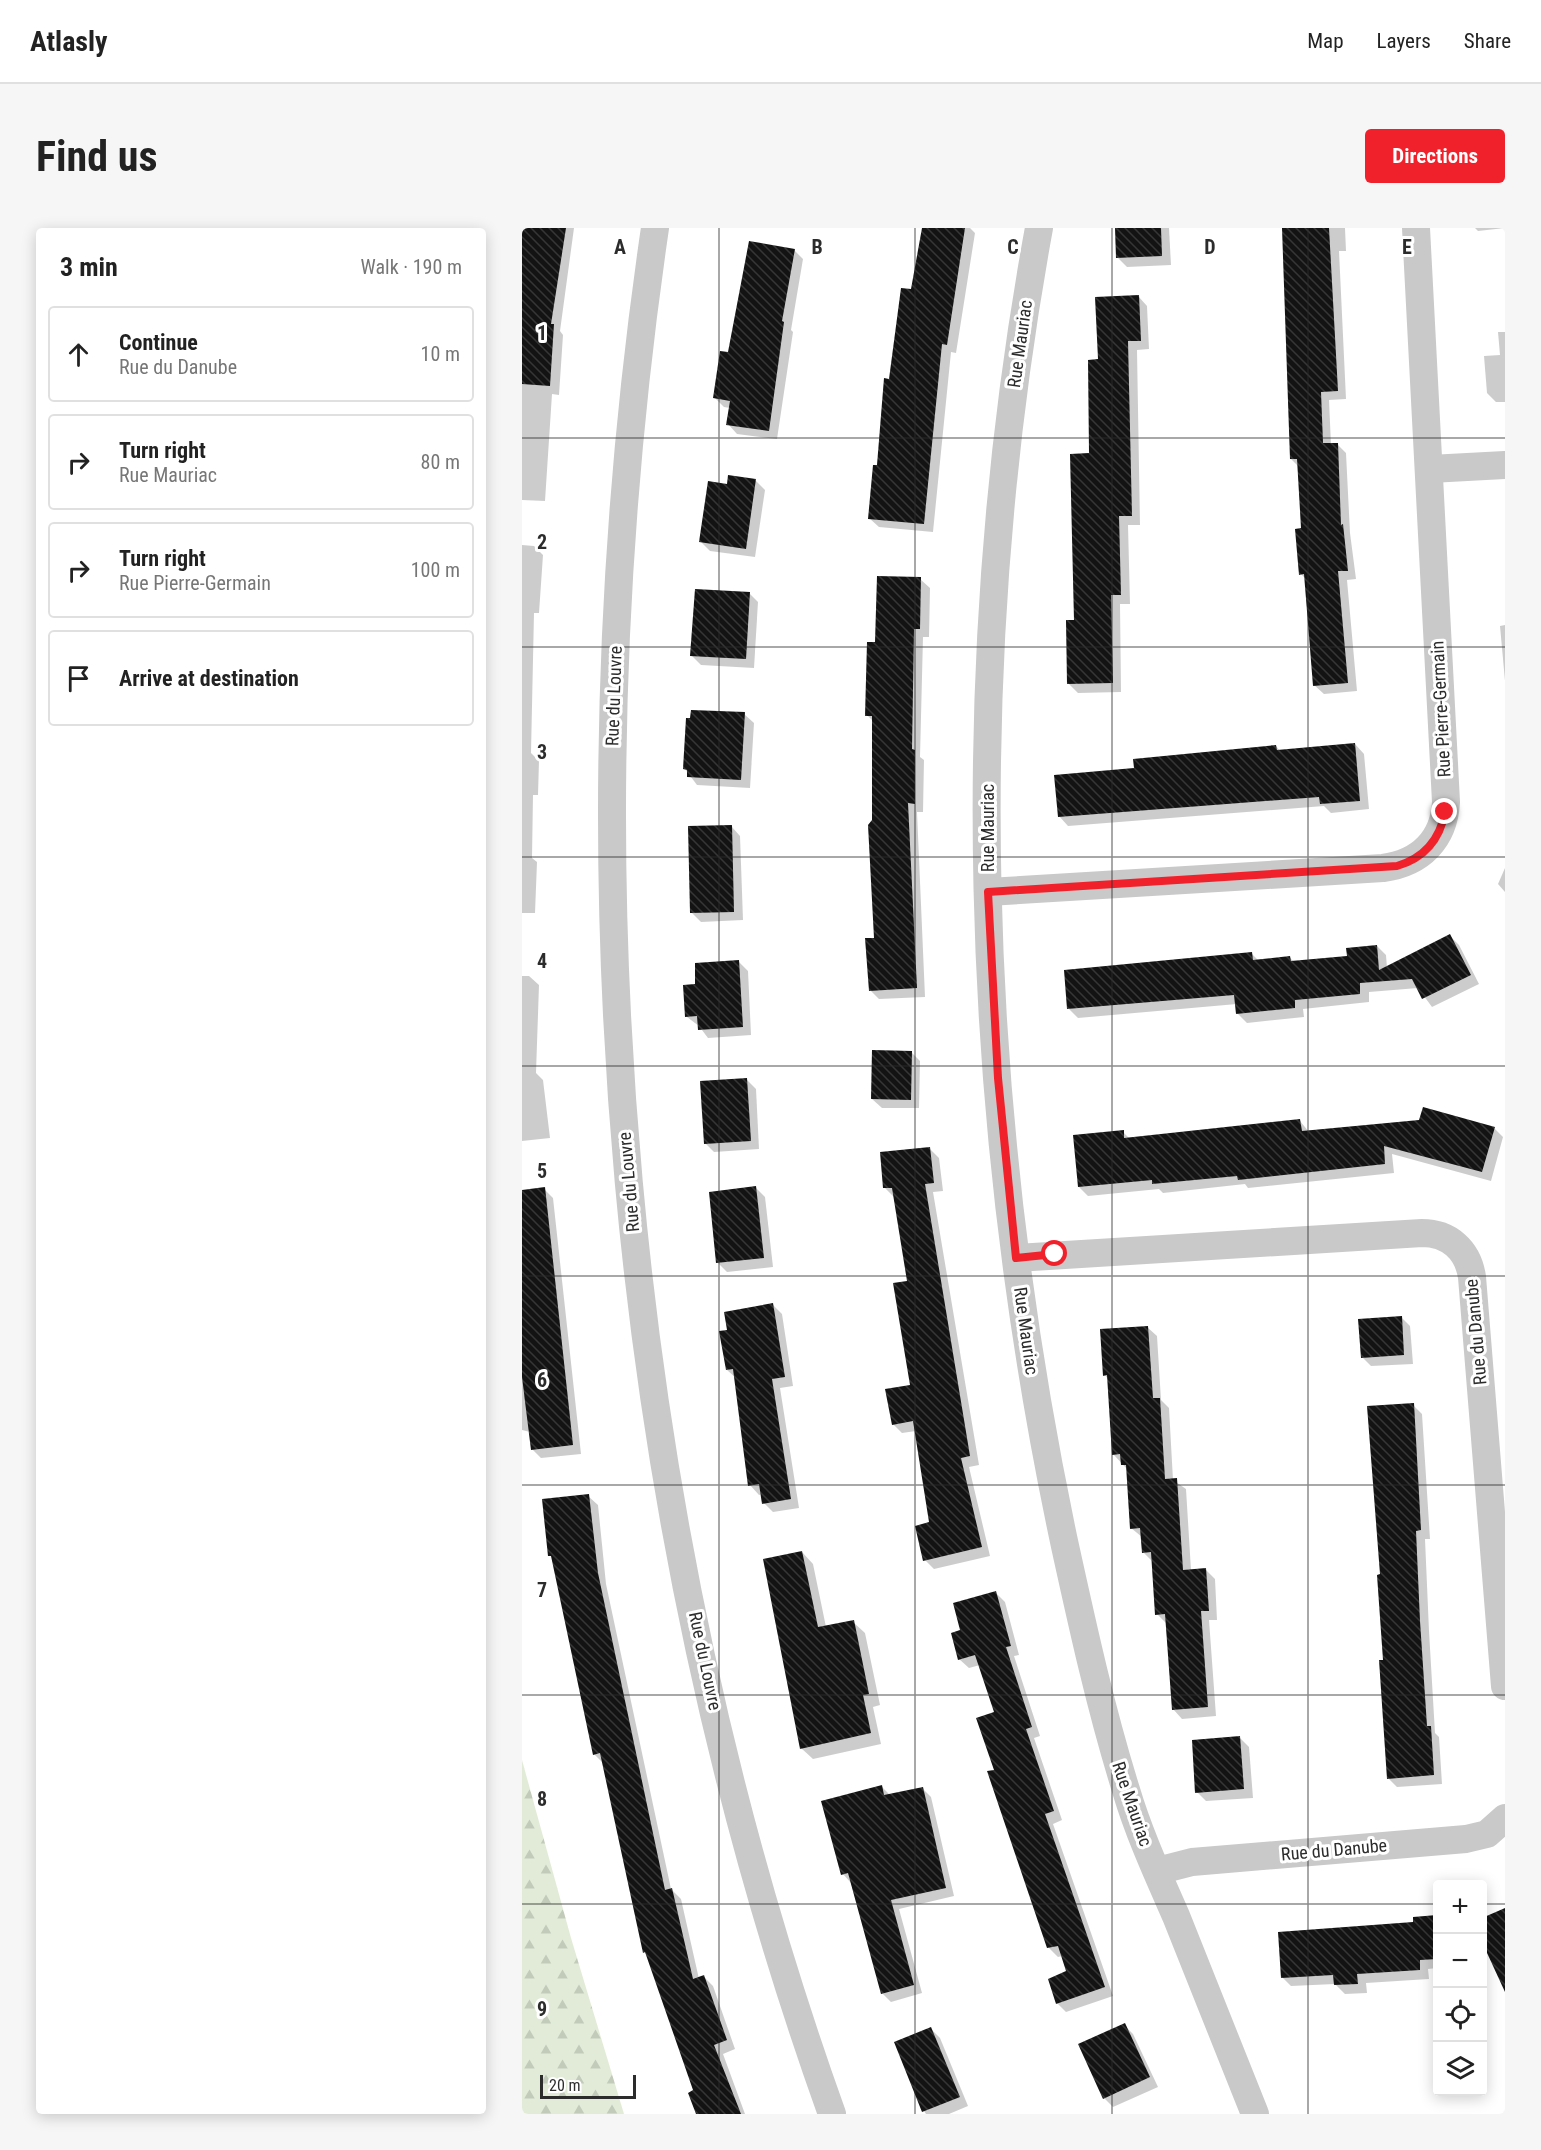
<!DOCTYPE html>
<meta charset="utf-8">
<style>
body{margin:0;font-family:"Roboto Condensed",sans-serif;background:#f6f6f6;color:#222}
.controls{position:absolute;right:18px;bottom:18px;display:grid;overflow:hidden;border-radius:6px;box-shadow:0 3px 15px #0003}
.controls button{width:54px;height:54px;display:grid;place-items:center;padding:0;border:0;border-bottom:2px solid #e0e0e0;background:#fff;color:#222;font:30px sans-serif}
.scale{position:absolute;left:18px;bottom:15px;width:96px;box-sizing:border-box;padding-left:6px;border:3px solid #2c2c2c;border-top:0;font-size:16px;line-height:21px;white-space:nowrap;color:#2c2c2c;-webkit-text-stroke:4px #fff;paint-order:stroke}
.stop{position:absolute;width:18px;height:18px;margin:-14px;border:4px solid #f1212b;border-radius:50%;background:#fff}
.stop.end{background:#f1212b;border-color:#fff;box-shadow:0 2px 6px #0008}
.list{margin:0;padding:0;list-style:none}
h2{display:flex;justify-content:space-between;align-items:center;height:78px;margin:0;padding:0 24px;font-size:26px}
h2 small{font-size:20px;font-weight:400;color:#767676}
.list li{display:grid;grid-template-columns:39px 1fr auto;gap:18px;align-items:center;box-sizing:border-box;height:96px;margin:0 12px 12px;padding:0 12px;border:2px solid #e0e0e0;border-radius:6px}
.list b{display:block;font-size:22px;white-space:nowrap}
.list p{margin:0;font-size:20px;white-space:nowrap;color:#767676}
.list em{font-size:20px;font-style:normal;color:#767676}
.icon{flex:none;width:33px;height:33px;fill:none;stroke:currentColor;stroke-width:2;stroke-linecap:round;stroke-linejoin:round}
.map{position:relative;flex:none;width:983px;height:1886px;overflow:hidden;border-radius:6px}
header{display:flex;align-items:center;gap:36px;box-sizing:border-box;height:84px;padding:0 30px;background:#fff;border-bottom:2px solid #e0e0e0}
header strong{font-size:28px}
nav{display:flex;gap:33px;margin-inline-start:auto;font-size:21px}
.intro{display:flex;align-items:center;justify-content:space-between;box-sizing:border-box;height:144px;padding:0 36px}
h1{margin:0;font-size:42px}
.button{padding:15px 27px;border-radius:6px;background:#f1212b;color:#fff;font-size:21px;font-weight:700}
main{display:flex;gap:36px;padding:0 36px}
aside{flex:1;background:#fff;border-radius:6px;box-shadow:0 3px 15px #0003}
.map>svg:first-child{display:block}
.forest{fill:url(#forest-firs)}
.shadow{fill:#0003}
.building{fill:url(#building-back-hatch)}
.lines{fill:none;stroke-linecap:round;stroke-linejoin:round}
.street{stroke:#c9c9c9;stroke-width:28}
.route{stroke:#f1212b;stroke-width:8}
.grid{fill:none;stroke:#2c2c2c;stroke-width:1.5;stroke-opacity:0.55}
.labels{text-anchor:middle;stroke-width:6;stroke-linejoin:round;paint-order:stroke}
.street-label{font-size:18px;fill:#2c2c2c;stroke:#fff}
.grid-label{font-size:20px;text-anchor:middle;font-weight:bold;fill:#2c2c2c;stroke:#fff;stroke-width:6;stroke-linejoin:round;paint-order:stroke}
</style>
<header>
<strong>Atlasly</strong>
<nav><a>Map</a><a>Layers</a><a>Share</a></nav>
</header>
<div class="intro"><h1>Find us</h1><a class="button">Directions</a></div>
<main>
<aside>
<h2>3 min<small>Walk · 190 m</small></h2>
<ul class="list">
<li><svg class="icon" aria-label="ahead" viewBox="0 0 24 24"><path d="M12 20V5M6 11l6-6 6 6"/></svg><div><b>Continue</b><p>Rue du Danube</p></div><em>10 m</em></li>
<li><svg class="icon" aria-label="right" viewBox="0 0 24 24"><path d="M7 20v-9h11M14 6l5 5-5 5"/></svg><div><b>Turn right</b><p>Rue Mauriac</p></div><em>80 m</em></li>
<li><svg class="icon" aria-label="right" viewBox="0 0 24 24"><path d="M7 20v-9h11M14 6l5 5-5 5"/></svg><div><b>Turn right</b><p>Rue Pierre-Germain</p></div><em>100 m</em></li>
<li><svg class="icon" aria-label="arrive" viewBox="0 0 24 24"><path d="M6 21V4h12l-3 4 3 4H6"/></svg><div><b>Arrive at destination</b></div></li>
</ul>
</aside>
<div class="map">
<svg width="983" height="1886" viewBox="0 0 983 1886">
<defs>
<pattern id="forest-firs" width="22" height="20" patternUnits="userSpaceOnUse" patternTransform="scale(1.5)"><rect width="22" height="20" fill="#e2ebd8"/><path d="M5 1l3.5 6h-7zM16 11l3.5 6h-7z" fill="#c2caba"/></pattern>
<pattern id="building-back-hatch" width="6" height="6" patternUnits="userSpaceOnUse" patternTransform="scale(1.5)"><rect width="6" height="6" fill="#131313"/><path d="M-1 5l2 2M0 0l6 6M5-1l2 2" fill="none" stroke="#363636"/></pattern>
</defs>
<rect width="100%" height="100%" fill="#fff"/>
<polygon class="forest" points="0,1532 49,1710 102,1886 0,1886"/>
<g class="shadow">
<polygon points="0,0 52,0 38,103 41,107 37,167 30,166 23,273 0,272"/>
<polygon points="402,0 448,0 453,5 434,125 429,124 411,304 357,299 347,290 368,152 390,63"/>
<polygon points="594,0 647,0 649,37 605,39 596,30"/>
<polygon points="761,0 823,0 824,23 817,23 824,171 807,172 809,217 815,216 824,225 828,305 834,351 825,352 835,463 802,466 792,457 784,351 779,346 780,301 777,239 769,231"/>
<polygon points="953,0 983,0 956,3"/>
<polygon points="272,22 281,31 269,102 271,104 255,211 215,206 206,196 208,180 202,179 192,169 208,125"/>
<polygon points="616,68 625,78 627,121 615,122 618,297 606,297 608,376 598,376 599,464 556,465 547,456 569,227"/>
<polygon points="976,104 983,104 983,174 974,174 965,165 962,128 978,127"/>
<polygon points="234,253 243,262 233,329 188,323 178,313 207,258"/>
<polygon points="0,317 12,318 21,327 17,385 12,385 9,525 17,533 16,567 11,567 10,630 15,634 13,685 0,685"/>
<polygon points="398,351 408,360 407,409 401,409 398,529 402,532 401,584 395,584 403,769 357,771 348,762 353,711 352,494 345,487 355,416"/>
<polygon points="227,365 236,374 232,440 179,437 170,428"/>
<polygon points="983,397 983,453 978,398"/>
<polygon points="222,486 232,495 228,560 175,557 163,541"/>
<polygon points="833,516 842,526 847,581 809,585 802,578 546,598 537,588 613,541 754,518 758,523"/>
<polygon points="209,598 218,608 221,692 179,694 170,685"/>
<polygon points="983,640 983,664 976,656"/>
<polygon points="928,708 937,717 957,756 910,779 896,760 847,764 847,774 781,781 782,789 725,795 716,786 715,776 556,790 547,781 730,726 737,733 768,730 772,734 827,730 855,718 864,727 865,740"/>
<polygon points="217,734 226,743 229,807 186,810 177,798 165,789 175,757"/>
<polygon points="0,748 7,748 17,757 14,845 21,852 28,910 0,913"/>
<polygon points="389,824 398,833 397,880 360,880 350,871"/>
<polygon points="225,852 234,861 237,921 192,924 183,915"/>
<polygon points="778,893 787,904 972,900 981,909 969,953 870,926 872,945 726,960 723,956 641,965 637,961 566,968 557,959 601,904 608,911"/>
<polygon points="408,921 417,930 421,963 411,964 457,1237 447,1239 468,1328 412,1341 403,1332 408,1295 394,1203 380,1205 371,1196 390,1158 387,1054 372,969 363,960"/>
<polygon points="234,960 243,969 251,1039 205,1044 196,1035"/>
<polygon points="22,961 31,970 59,1226 19,1230 10,1221 8,1204 0,1202 0,963"/>
<polygon points="251,1077 260,1086 271,1158 258,1160 277,1280 251,1284 242,1275 240,1266 237,1267 228,1257 214,1150 205,1142 206,1103"/>
<polygon points="879,1089 888,1098 891,1136 849,1138 840,1129"/>
<polygon points="625,1099 635,1108 639,1172 647,1180 651,1252 664,1261 669,1342 683,1341 693,1351 695,1392 687,1392 694,1488 660,1491 651,1481 644,1395 635,1386 630,1333 621,1324 620,1309 609,1300 606,1242 591,1226 586,1151 583,1147"/>
<polygon points="891,1177 900,1186 908,1311 903,1311 907,1403 913,1505 917,1509 920,1556 875,1559 866,1550 860,1348"/>
<polygon points="66,1268 76,1277 84,1356 149,1661 159,1671 177,1751 182,1749 191,1758 213,1821 201,1826 223,1886 176,1886 173,1863 126,1728 122,1724 82,1536 72,1526 31,1330 28,1327"/>
<polygon points="280,1324 291,1336 304,1399 331,1394 343,1405 358,1477 351,1479 359,1516 291,1531 279,1520"/>
<polygon points="474,1365 483,1374 497,1427 492,1428 518,1508 512,1510 540,1592 531,1596 591,1768 544,1784 535,1775 546,1744 540,1728 536,1729 527,1720 474,1543 473,1485 458,1437 447,1440 437,1431 440,1403"/>
<polygon points="718,1510 727,1519 731,1570 684,1573 675,1564"/>
<polygon points="359,1558 369,1568 401,1561 409,1569 432,1668 377,1681 400,1765 369,1774 360,1765 329,1655 321,1646"/>
<polygon points="915,1689 915,1740 906,1741 907,1751 844,1755 845,1765 823,1766 813,1756 769,1758 760,1749 892,1695 892,1690"/>
<polygon points="602,1797 611,1806 636,1859 591,1879 582,1870"/>
<polygon points="409,1801 418,1810 446,1878 427,1886 404,1886 402,1883"/>
</g>
<g class="building">
<polygon points="0,0 44,0 29,96 32,96 28,158 0,156"/>
<polygon points="400,0 443,0 425,117 420,116 402,296 346,291 351,237 355,237 362,150 367,151 379,60 389,61"/>
<polygon points="593,0 639,0 640,28 594,30"/>
<polygon points="760,0 807,0 816,163 799,164 801,215 816,215 819,297 821,296 826,343 816,343 826,455 791,458 782,346 777,347 773,301 779,300 775,231 768,231"/>
<polygon points="227,13 273,21 260,93 262,94 247,203 204,197 208,173 191,170 198,123 206,124"/>
<polygon points="617,67 619,113 606,113 610,288 597,288 599,367 589,367 591,455 545,456 544,392 552,392 548,226 567,225 566,132 576,131 573,69"/>
<polygon points="206,247 234,251 224,321 177,314 186,253 205,256"/>
<polygon points="355,348 399,349 398,401 392,401 390,521 393,522 393,576 386,575 395,760 347,763 343,710 352,710 346,597 350,592 350,488 343,488 345,414 353,414"/>
<polygon points="173,361 228,364 224,431 168,428"/>
<polygon points="169,482 223,484 219,552 165,549 165,542 161,541 164,490 168,490"/>
<polygon points="833,515 838,573 798,576 797,569 536,589 532,547 612,540 611,531 754,517 755,522"/>
<polygon points="210,597 212,684 168,685 166,598"/>
<polygon points="928,706 949,747 900,771 890,751 838,755 838,766 773,772 773,780 714,786 712,767 545,781 542,742 730,724 731,732 768,728 769,733 825,728 824,720 855,717 857,742"/>
<polygon points="217,732 221,799 176,802 175,788 163,789 161,757 173,756 173,735"/>
<polygon points="350,822 390,823 389,872 349,871"/>
<polygon points="225,850 229,913 182,916 178,853"/>
<polygon points="901,879 973,899 960,944 862,918 863,936 716,952 715,948 630,956 630,952 556,959 551,907 602,902 602,910 778,891 780,903 897,892"/>
<polygon points="408,919 412,955 403,956 448,1228 439,1230 460,1319 401,1333 393,1298 407,1294 391,1193 370,1197 363,1161 388,1157 371,1055 385,1053 370,960 361,960 358,924"/>
<polygon points="234,958 242,1030 194,1035 187,964"/>
<polygon points="23,959 51,1217 9,1222 0,1149 0,962"/>
<polygon points="251,1075 263,1149 250,1151 269,1271 240,1276 237,1256 226,1258 211,1141 204,1142 197,1103 205,1102 202,1084"/>
<polygon points="880,1088 882,1127 839,1130 836,1091"/>
<polygon points="626,1098 631,1170 638,1170 643,1251 655,1250 661,1342 684,1340 687,1383 679,1383 686,1479 650,1482 643,1386 633,1387 629,1324 620,1325 618,1300 608,1301 604,1237 599,1237 598,1226 590,1227 585,1147 581,1148 578,1101"/>
<polygon points="892,1175 899,1302 894,1303 898,1393 905,1498 909,1498 912,1547 865,1551 857,1432 861,1432 855,1347 858,1346 845,1178"/>
<polygon points="67,1266 76,1345 143,1662 150,1660 171,1751 182,1747 205,1812 192,1817 219,1886 174,1886 166,1865 171,1862 123,1724 121,1725 78,1525 71,1527 29,1328 26,1328 20,1271"/>
<polygon points="280,1323 296,1399 332,1392 347,1466 341,1467 349,1505 278,1521 241,1331"/>
<polygon points="474,1363 489,1418 484,1419 510,1499 504,1501 532,1583 523,1586 583,1759 534,1776 526,1751 544,1743 536,1718 525,1720 465,1543 472,1542 454,1490 472,1484 453,1427 436,1432 429,1405 438,1402 431,1375"/>
<polygon points="718,1508 722,1561 673,1565 670,1512"/>
<polygon points="360,1557 362,1567 401,1559 424,1660 369,1672 392,1757 359,1766 326,1645 319,1647 299,1573"/>
<polygon points="983,1680 983,1764 960,1714 960,1690"/>
<polygon points="915,1687 915,1731 898,1732 898,1742 835,1746 836,1756 812,1757 811,1747 759,1750 756,1704 891,1694 891,1689"/>
<polygon points="603,1795 628,1849 581,1871 556,1816"/>
<polygon points="409,1799 438,1869 400,1884 372,1814"/>
</g>
<g class="lines">
<g class="street">
<path d="M133,0C41,625 96,1290 310,1886"/>
<path d="M517,0C437,434 451,887 543,1318C561,1400 579,1482 604,1562C617,1606 636,1647 654,1688C681,1754 707,1820 733,1886"/>
<polyline points="908,241 983,237"/>
<path d="M466,664L861,640C899,635 922,611 924,574L894,0"/>
<path d="M494,1030L900,1005C927,1005 946,1022 950,1049L983,1458"/>
<polyline points="635,1643 670,1634 944,1611 965,1606 983,1590"/>
</g>
</g>
<g class="lines">
<path class="route" d="M533,1026L494,1030L476,850L466,664L875,638C902,630 918,611 923,584"/>
</g>
<path class="grid" d="M197,0V1886M393,0V1886M590,0V1886M786,0V1886M0,210H983M0,419H983M0,629H983M0,838H983M0,1048H983M0,1257H983M0,1467H983M0,1676H915M960,1676H983"/>
<g class="labels">
<g class="street-label">
<text transform="translate(498 116) rotate(-82)" y="6">Rue Mauriac</text>
<text transform="translate(92 468) rotate(-88)" y="6">Rue du Louvre</text>
<text transform="translate(919 481) rotate(-93)" y="6">Rue Pierre-Germain</text>
<text transform="translate(466 600) rotate(-90)" y="6">Rue Mauriac</text>
<text transform="translate(107 954) rotate(-95)" y="6">Rue du Louvre</text>
<text transform="translate(504 1103) rotate(82)" y="6">Rue Mauriac</text>
<text transform="translate(954 1104) rotate(-95)" y="6">Rue du Danube</text>
<text transform="translate(183 1433) rotate(78)" y="6">Rue du Louvre</text>
<text transform="translate(610 1576) rotate(71)" y="6">Rue Mauriac</text>
<text transform="translate(812 1622) rotate(-5)" y="6">Rue du Danube</text>
</g>
</g>
<g class="grid-label">
<text x="98" y="26">A</text>
<text x="295" y="26">B</text>
<text x="491" y="26">C</text>
<text x="688" y="26">D</text>
<text x="885" y="26">E</text>
<text x="20" y="112">1</text>
<text x="20" y="321">2</text>
<text x="20" y="531">3</text>
<text x="20" y="740">4</text>
<text x="20" y="950">5</text>
<text x="20" y="1159">6</text>
<text x="20" y="1369">7</text>
<text x="20" y="1578">8</text>
<text x="20" y="1788">9</text>
</g>
</svg>
<div class="controls">
<button>+</button>
<button>−</button>
<button><svg class="icon" aria-label="locate" viewBox="0 0 24 24"><circle cx="12" cy="12" r="6"/><path d="M12 2v4M12 18v4M2 12h4M18 12h4"/></svg></button>
<button><svg class="icon" aria-label="layers" viewBox="0 0 24 24"><path d="M12 4l9 5-9 5-9-5zM3 14l9 5 9-5"/></svg></button>
</div>
<div class="scale">20 m</div>
<div class="stop" style="left:533px;top:1026px"></div>
<div class="stop end" style="left:923px;top:584px"></div>
</div>
</main>
